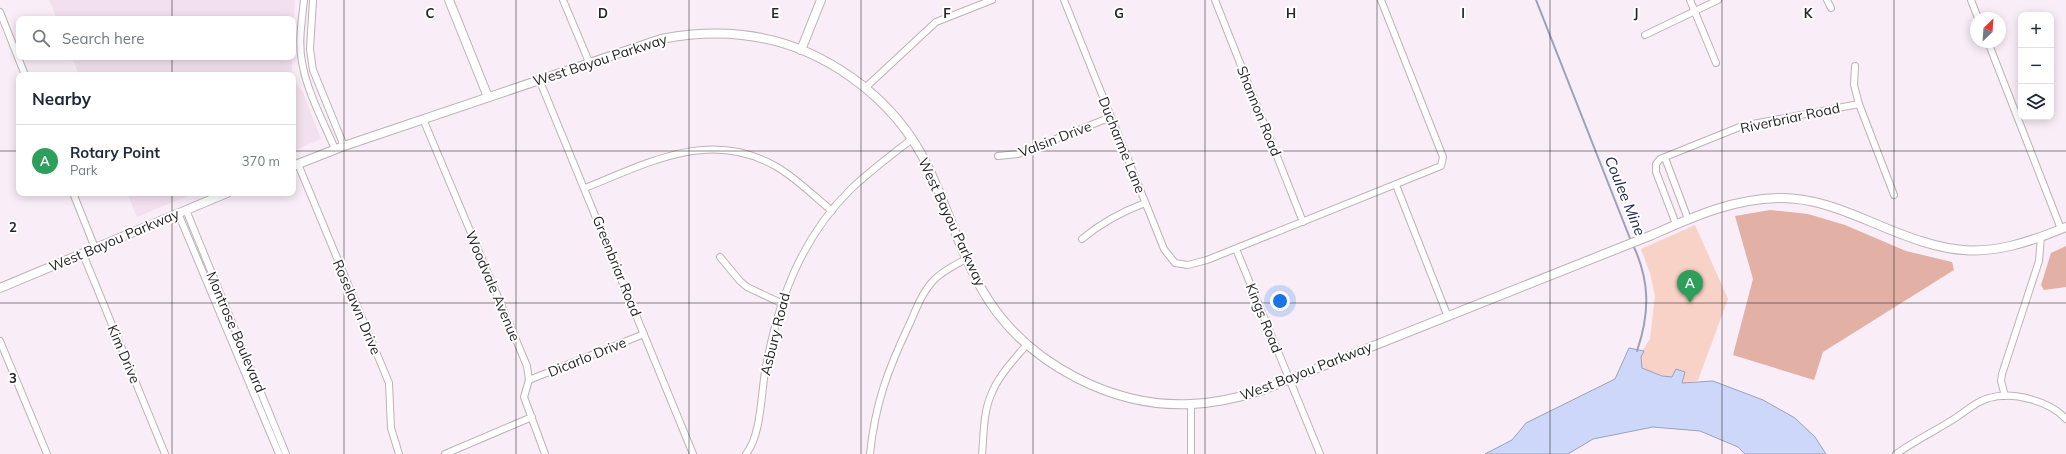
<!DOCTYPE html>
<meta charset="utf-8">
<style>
body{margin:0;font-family:Mulish,sans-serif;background:#f6f6f7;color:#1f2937}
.controls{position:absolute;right:12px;top:12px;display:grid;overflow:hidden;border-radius:8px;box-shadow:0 2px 10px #0003}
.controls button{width:36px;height:36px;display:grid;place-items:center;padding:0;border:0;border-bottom:1px solid #e0e1e3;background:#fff;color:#1f2937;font:20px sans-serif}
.compass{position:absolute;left:1970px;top:12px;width:36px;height:36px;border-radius:50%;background:#fff;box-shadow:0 2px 10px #0003;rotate:25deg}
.you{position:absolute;left:1280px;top:301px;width:14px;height:14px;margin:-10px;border:3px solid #fff;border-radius:50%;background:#1a73e8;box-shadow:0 0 0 6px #1a73e833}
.badge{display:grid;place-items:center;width:26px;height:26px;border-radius:50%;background:#556c1d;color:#fff;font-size:13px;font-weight:700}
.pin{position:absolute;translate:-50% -33px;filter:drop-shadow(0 1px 2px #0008)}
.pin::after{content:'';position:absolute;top:21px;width:14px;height:12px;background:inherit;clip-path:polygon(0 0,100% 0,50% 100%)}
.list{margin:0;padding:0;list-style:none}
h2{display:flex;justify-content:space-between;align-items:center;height:52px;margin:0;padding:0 16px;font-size:17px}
h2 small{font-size:13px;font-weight:400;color:#747a83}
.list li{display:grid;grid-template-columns:26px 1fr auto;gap:12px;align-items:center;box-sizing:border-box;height:72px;padding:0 16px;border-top:1px solid #e0e1e3}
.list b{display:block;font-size:15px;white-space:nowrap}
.list p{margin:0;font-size:13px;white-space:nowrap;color:#747a83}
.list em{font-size:13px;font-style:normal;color:#747a83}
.icon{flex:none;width:22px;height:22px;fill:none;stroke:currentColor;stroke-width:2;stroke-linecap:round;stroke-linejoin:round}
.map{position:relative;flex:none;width:2066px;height:454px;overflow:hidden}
.search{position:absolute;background:#fff;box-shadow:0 2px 10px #0003;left:16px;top:16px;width:280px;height:44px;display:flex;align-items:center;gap:10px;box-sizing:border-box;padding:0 14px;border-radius:8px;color:#747a83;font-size:15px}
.panel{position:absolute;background:#fff;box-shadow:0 2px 10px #0003;left:16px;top:72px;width:280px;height:124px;border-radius:8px}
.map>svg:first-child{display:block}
.built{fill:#f3e0ef}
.green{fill:#f8d1c7}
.forest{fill:#e2b0a5}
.water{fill:#ccd7f9;stroke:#9aa1ba}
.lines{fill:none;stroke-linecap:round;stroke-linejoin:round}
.stream{stroke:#9aa1ba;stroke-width:2}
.street-casing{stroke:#bdb1ba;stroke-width:8}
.secondary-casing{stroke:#bdb1ba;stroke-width:10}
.street{stroke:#fff;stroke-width:6}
.secondary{stroke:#fff;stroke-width:8}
.grid{fill:none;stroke:#272327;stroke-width:1;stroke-opacity:0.55}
.labels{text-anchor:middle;stroke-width:4;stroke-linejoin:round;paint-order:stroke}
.street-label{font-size:14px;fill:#272327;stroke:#fff}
.water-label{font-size:15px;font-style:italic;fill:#1b2456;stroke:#fff}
.grid-label{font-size:13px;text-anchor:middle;font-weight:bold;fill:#272327;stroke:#fff;stroke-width:4;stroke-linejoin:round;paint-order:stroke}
</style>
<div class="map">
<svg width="2066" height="454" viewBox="0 0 2066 454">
<rect width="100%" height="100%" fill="#f9edf7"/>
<g class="built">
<polygon points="49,0 295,0 293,34 293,19 57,19"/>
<polygon points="72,57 292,57 292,75 79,75"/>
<polygon points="293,81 303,92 321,139 293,151"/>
<polygon points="127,193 195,193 137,217"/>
</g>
<polygon class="green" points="1695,225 1728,299 1698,380 1685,383 1640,370 1638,357 1650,339 1655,296 1650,273 1641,249"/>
<g class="forest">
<polygon points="1770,210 1808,214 1845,225 1906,251 1952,262 1954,270 1823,352 1814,380 1733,355 1753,279 1735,216"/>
<polygon points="2066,246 2066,287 2044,290 2041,285 2051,253"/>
</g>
<polygon class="water" points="1629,348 1644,351 1641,357 1642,368 1662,376 1672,377 1676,369 1685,372 1682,383 1713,381 1763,400 1795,418 1815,437 1826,454 1745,454 1738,447 1700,431 1653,427 1593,439 1568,454 1485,454 1512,440 1526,423 1615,379"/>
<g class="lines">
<g class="stream">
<polyline points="1536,0 1631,241"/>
<path d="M1633,245C1650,281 1650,313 1637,351"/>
</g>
<g class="street-casing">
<g id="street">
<path d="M304,0C302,20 298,42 302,62C307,92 323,121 335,149"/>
<polyline points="313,0 310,49 313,70 344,146"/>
<polyline points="563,0 589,62"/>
<polyline points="1064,0 1164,249 1175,263 1188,265 1207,260 1441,166 1443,157 1381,0"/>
<polyline points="1215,0 1303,222"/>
<polyline points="1690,0 1716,63"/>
<polyline points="1827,0 1831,8"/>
<polyline points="1971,0 1978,18"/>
<polyline points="0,12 25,75"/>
<polyline points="1645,35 1718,0"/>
<polyline points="1988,42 2061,229"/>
<polyline points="1855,66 1854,85 1859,104 1894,195"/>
<polyline points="539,79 693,454"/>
<polyline points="865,88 936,22 992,0"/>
<polyline points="423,119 527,366 529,380 524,397 545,454"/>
<polyline points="998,156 1018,154 1111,117"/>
<polyline points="1665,158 1688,219"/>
<polyline points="298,164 389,383 391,428 399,454"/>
<polyline points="1396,185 1448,317"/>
<path d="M585,188C648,163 710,128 777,167C797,179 814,196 832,211"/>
<polyline points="73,193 95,248"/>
<polyline points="186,210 286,454"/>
<polyline points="178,213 279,454"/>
<polyline points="1676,224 1656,172 1656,164 1660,159 1742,126 1859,104"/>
<path d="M1082,239C1101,223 1121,212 1145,203"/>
<polyline points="1236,249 1320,454"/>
<polyline points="83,254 165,454"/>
<polyline points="720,257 740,281 747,287 781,303"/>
<polyline points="0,341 47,454"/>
<polyline points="529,380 644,334"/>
<polyline points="2005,396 2001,381 2002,374 2039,261 2041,237"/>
<polyline points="445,454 532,417"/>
<path d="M746,454C761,436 761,395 765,372C777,304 800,239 851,189C870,171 891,155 912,139"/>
<path d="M870,454C875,404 888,369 910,323C916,309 922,293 933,281C942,271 955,265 966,259"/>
<path d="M982,454C984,435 983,413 991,395C998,376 1014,360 1027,344"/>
<polyline points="1191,454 1191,404"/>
<path d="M1896,454C1916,440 1937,430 1957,417C1967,410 1977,401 1989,398C2013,391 2050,401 2066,419"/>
</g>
</g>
<g class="secondary-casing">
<g id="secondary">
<polyline points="449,0 488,97"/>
<polyline points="801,50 821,0"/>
<path d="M293,166L344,146L661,39C688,34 715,32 742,35C820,43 894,96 928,167C949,211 962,259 989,301C1031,365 1114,408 1191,404C1215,403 1238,398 1260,391L1652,235C1693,217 1732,199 1778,198C1810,197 1840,209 1869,221C1951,256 1982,262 2066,227"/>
<polyline points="0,288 227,193"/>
</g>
</g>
<use href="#street" class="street"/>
<use href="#secondary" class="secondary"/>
</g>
<path class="grid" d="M172,0V19M344,0V454M516,0V454M689,0V454M861,0V454M1033,0V454M1205,0V454M1377,0V454M1550,0V454M1722,0V454M1894,0V454M172,57V75M0,151H19M293,151H2066M172,193V454M0,303H2066"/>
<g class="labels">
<g class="street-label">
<text transform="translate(600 60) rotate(-18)" y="5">West Bayou Parkway</text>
<text transform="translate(1259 111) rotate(68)" y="5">Shannon Road</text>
<text transform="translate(1790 118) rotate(-12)" y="5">Riverbriar Road</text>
<text transform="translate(1055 139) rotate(-21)" y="5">Valsin Drive</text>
<text transform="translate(1122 145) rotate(68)" y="5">Ducharme Lane</text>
<text transform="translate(952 222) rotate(65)" y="5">West Bayou Parkway</text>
<text transform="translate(114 240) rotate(-23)" y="5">West Bayou Parkway</text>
<text transform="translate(617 266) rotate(68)" y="5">Greenbriar Road</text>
<text transform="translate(493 286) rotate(67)" y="5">Woodvale Avenue</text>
<text transform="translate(357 307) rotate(67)" y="5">Roselawn Drive</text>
<text transform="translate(1264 318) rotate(68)" y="5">Kings Road</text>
<text transform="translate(236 332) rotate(67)" y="5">Montrose Boulevard</text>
<text transform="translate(775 334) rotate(-76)" y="5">Asbury Road</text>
<text transform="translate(124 354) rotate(67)" y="5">Kim Drive</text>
<text transform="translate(587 357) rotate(-22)" y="5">Dicarlo Drive</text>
<text transform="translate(1306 371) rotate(-21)" y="5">West Bayou Parkway</text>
</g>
<g class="water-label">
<text transform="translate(1625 196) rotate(68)" y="5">Coulee Mine</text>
</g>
</g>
<g class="grid-label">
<text x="430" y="18">C</text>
<text x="603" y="18">D</text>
<text x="775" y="18">E</text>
<text x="947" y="18">F</text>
<text x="1119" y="18">G</text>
<text x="1291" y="18">H</text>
<text x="1463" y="18">I</text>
<text x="1636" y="18">J</text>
<text x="1808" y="18">K</text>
<text x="13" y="232">2</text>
<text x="13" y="383">3</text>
</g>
</svg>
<div class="controls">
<button>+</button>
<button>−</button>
<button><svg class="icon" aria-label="layers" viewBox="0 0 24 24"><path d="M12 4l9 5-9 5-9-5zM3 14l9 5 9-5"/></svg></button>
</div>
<svg class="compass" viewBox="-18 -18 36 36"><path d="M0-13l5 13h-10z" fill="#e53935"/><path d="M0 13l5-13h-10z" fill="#747a83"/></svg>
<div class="you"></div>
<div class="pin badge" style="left:1690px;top:303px;background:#2e9e5b">A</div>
<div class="search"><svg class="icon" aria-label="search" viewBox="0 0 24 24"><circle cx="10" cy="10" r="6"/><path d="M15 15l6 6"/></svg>Search here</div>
<section class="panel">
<h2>Nearby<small></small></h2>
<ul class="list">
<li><span class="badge" style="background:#2e9e5b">A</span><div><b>Rotary Point</b><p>Park</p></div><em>370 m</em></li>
</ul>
</section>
</div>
